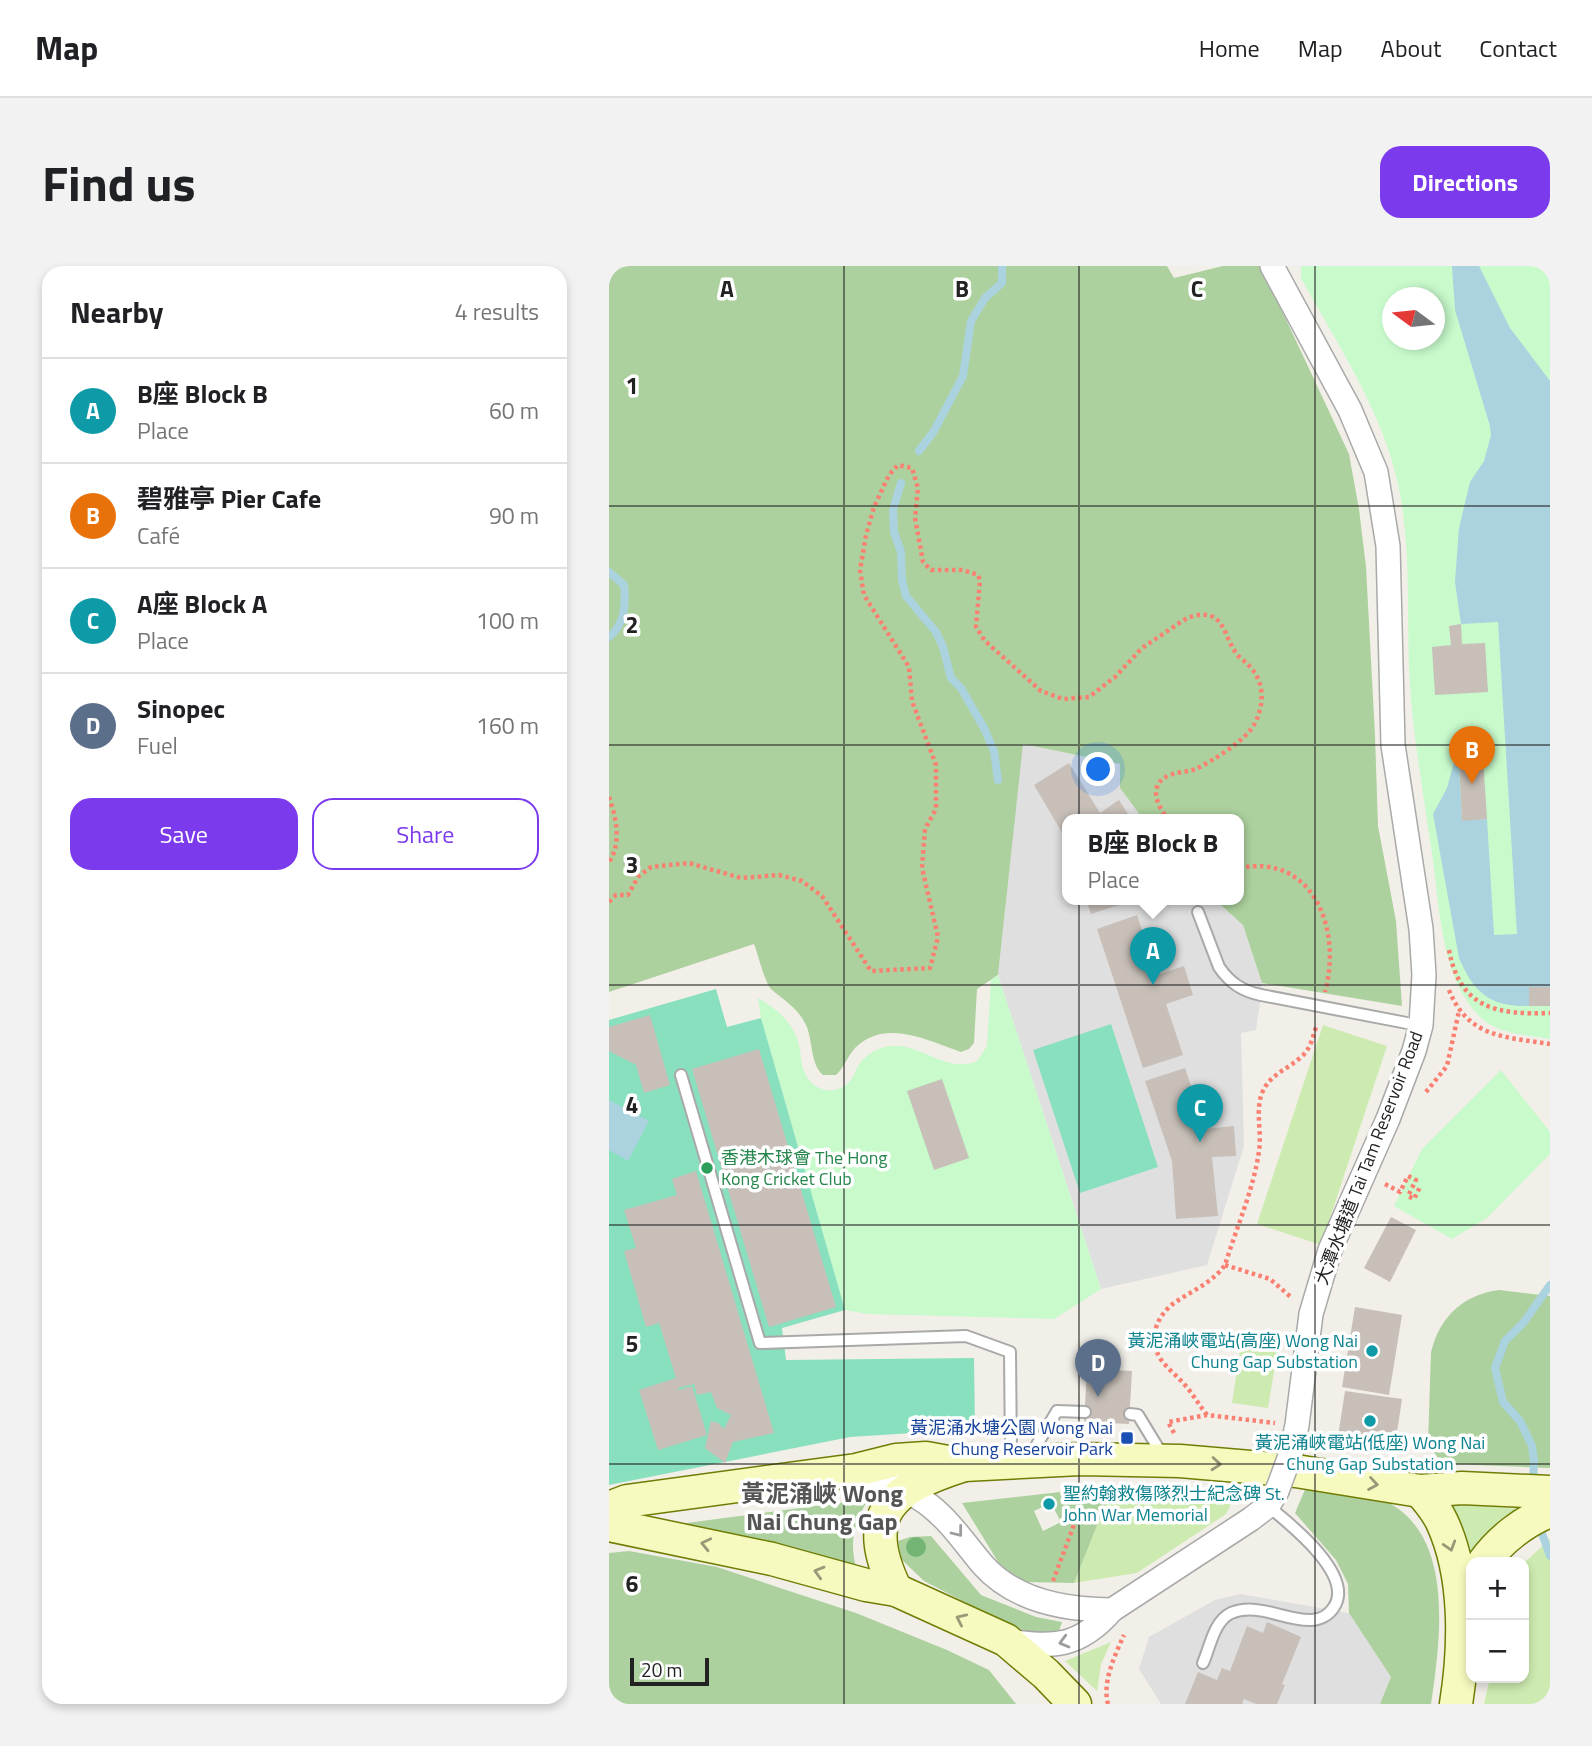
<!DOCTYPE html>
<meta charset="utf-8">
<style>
body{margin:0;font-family:"Titillium Web","Noto Sans TC",sans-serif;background:#f2f2f2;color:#202124}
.controls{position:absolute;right:21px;bottom:21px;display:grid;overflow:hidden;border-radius:14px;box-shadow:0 4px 10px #0003}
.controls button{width:63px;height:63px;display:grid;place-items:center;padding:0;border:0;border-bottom:2px solid #e0e0e0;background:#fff;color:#202124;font:35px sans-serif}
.compass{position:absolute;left:773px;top:21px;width:63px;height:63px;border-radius:50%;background:#fff;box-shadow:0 4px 10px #0003;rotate:285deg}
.scale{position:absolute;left:21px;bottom:18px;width:79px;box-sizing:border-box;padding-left:7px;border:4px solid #222;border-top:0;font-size:19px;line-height:24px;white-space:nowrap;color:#222;-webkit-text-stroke:5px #fff;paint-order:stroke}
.you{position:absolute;left:490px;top:504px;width:24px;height:24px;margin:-18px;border:5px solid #fff;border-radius:50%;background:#1a73e8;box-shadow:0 0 0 10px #1a73e833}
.badge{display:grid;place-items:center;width:46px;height:46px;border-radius:50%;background:#7c3aed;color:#fff;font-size:23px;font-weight:700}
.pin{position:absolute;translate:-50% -58px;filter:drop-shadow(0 2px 4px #0008)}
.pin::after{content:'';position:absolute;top:37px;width:24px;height:21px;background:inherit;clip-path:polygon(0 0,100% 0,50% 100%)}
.popup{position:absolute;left:453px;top:548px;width:182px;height:91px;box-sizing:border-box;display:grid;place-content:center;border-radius:14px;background:#fff;filter:drop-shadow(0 2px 5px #0005);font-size:23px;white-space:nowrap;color:#757577}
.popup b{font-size:26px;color:#202124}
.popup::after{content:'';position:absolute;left:50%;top:100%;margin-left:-14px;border:14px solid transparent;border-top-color:#fff}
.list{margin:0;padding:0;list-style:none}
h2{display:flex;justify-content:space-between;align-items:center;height:91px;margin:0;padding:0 28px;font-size:30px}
h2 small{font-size:23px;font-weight:400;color:#757577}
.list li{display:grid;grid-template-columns:46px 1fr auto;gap:21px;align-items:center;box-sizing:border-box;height:105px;padding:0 28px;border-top:2px solid #e0e0e0}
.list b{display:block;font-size:26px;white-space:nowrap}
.list p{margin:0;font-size:23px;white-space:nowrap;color:#757577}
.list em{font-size:23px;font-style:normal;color:#757577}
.actions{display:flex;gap:14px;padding:21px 28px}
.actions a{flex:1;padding:16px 0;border:2px solid #7c3aed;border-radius:21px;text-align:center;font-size:24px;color:#7c3aed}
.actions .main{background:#7c3aed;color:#fff}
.map{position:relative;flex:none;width:941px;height:1438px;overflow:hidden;border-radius:21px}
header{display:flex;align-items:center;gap:42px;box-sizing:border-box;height:98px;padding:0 35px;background:#fff;border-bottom:2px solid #e0e0e0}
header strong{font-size:33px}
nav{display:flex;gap:38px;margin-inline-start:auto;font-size:24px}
.intro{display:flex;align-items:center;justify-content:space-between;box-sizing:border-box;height:168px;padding:0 42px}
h1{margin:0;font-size:49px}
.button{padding:18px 32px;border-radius:21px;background:#7c3aed;color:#fff;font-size:24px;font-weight:700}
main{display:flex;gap:42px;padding:0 42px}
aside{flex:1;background:#fff;border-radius:21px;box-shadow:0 4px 10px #0003}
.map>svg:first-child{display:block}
.residential{fill:#e0dfdf}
.grass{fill:#cdebb0}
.forest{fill:#add19e;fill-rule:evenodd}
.park{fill:#c8facc;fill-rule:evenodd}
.pitch{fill:#88e0be}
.water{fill:#aad3df}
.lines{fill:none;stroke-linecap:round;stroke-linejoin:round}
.stream{stroke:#aad3df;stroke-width:8}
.building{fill:#c7bfb8}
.lane-casing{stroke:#a9a9a9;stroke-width:14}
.street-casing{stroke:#a9a9a9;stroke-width:26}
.secondary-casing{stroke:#707d05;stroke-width:35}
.path{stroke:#fa8072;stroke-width:4.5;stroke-dasharray:3.5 3.5;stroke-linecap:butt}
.lane{stroke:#fff;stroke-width:10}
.street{stroke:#fff;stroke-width:23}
.secondary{stroke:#f7fabf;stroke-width:32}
.lane-bridge-casing{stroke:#a9a9a9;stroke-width:14;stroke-linecap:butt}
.street-bridge-casing{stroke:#a9a9a9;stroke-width:26;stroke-linecap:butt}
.lane-bridge{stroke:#fff;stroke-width:10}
.street-bridge{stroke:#fff;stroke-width:23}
.tree{fill:#74b475}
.oneway{stroke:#979978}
.oneway2{stroke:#9c9c9c}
.grid{fill:none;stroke:#222;stroke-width:2;stroke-opacity:0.55}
.leisure-dot{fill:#2e9e5b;stroke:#fff;stroke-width:2.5}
.culture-dot{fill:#0f9aa8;stroke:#fff;stroke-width:2.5}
.transit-dot{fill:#1a4fb4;stroke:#fff;stroke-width:2.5}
.labels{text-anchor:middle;stroke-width:7;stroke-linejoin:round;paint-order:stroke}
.leisure-label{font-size:18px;fill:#27864d;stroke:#fff;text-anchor:start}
.street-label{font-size:18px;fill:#222;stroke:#fff}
.culture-label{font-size:18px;fill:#0d838f;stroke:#fff;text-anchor:end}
.transit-label{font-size:18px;fill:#164399;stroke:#fff;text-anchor:end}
.district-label{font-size:24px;font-weight:bold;fill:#555;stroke:#fff}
.grid-label{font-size:23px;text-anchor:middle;font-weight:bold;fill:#222;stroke:#fff;stroke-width:7;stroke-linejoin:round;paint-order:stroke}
</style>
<header>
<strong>Map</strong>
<nav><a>Home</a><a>Map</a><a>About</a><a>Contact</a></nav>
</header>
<div class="intro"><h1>Find us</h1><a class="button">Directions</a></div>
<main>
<aside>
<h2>Nearby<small>4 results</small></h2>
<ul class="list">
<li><span class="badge" style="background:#0f9aa8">A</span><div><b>B座 Block B</b><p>Place</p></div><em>60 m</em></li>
<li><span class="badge" style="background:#e8710a">B</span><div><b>碧雅亭 Pier Cafe</b><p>Café</p></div><em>90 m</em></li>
<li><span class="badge" style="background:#0f9aa8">C</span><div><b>A座 Block A</b><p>Place</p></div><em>100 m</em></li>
<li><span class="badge" style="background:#5c6f8a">D</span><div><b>Sinopec</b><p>Fuel</p></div><em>160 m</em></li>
</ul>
<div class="actions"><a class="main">Save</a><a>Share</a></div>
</aside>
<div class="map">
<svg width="941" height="1438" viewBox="0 0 941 1438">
<rect width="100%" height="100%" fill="#f2efe9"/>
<g class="residential">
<polygon points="413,478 511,498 511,522 534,553 458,553 458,633 605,633 634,659 653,717 652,729 647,764 632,767 635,880 598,999 492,1023 389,709"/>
<polygon points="631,1328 740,1347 782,1411 771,1438 552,1438 530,1403 540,1371 606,1334"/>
</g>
<g class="grass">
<polygon points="714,759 778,780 712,979 648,958"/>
<polygon points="633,1070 670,1076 659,1142 623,1137"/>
<polygon points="504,1220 581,1224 625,1232 617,1248 528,1307 465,1317"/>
<polygon points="839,1237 924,1244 862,1305 853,1262"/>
<polygon points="941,1273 941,1438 875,1438 881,1412 915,1412 915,1297"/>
<polygon points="502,1376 492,1398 488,1425 456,1395"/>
</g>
<g class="forest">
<path d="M0,0H558L565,12L614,0H652L740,188L750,243L757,301L766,469L769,560L787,655L793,740L653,717L634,659L605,633H630V553H534L511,522V498L414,478L389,709L368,723L365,777L360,783L352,786C318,774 276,752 246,782C238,791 235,802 227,809H214C201,798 204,774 197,759C189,742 176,735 163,724C156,718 149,688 145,678L0,726Z"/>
<path d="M890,1024L941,1030V1202L843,1198L829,1192L819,1177L822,1086C831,1050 854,1029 890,1024Z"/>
<path d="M698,1219C716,1223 770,1230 782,1238C846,1275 831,1377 822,1438H771L782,1411L740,1347L739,1318L727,1294L686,1247Z"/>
<path d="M504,1220L465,1317L417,1316L394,1304L353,1237ZM442,1237L452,1256L434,1265L425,1245Z"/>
<path d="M260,1233C244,1256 240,1278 248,1304L55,1260Z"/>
<polygon points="322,1270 372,1329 427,1351 453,1356 449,1368 432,1369 402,1360 315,1315 292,1293 289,1275 301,1271"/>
<polygon points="20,1285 108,1301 247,1347 338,1384 380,1404 407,1438 0,1438 0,1287"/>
</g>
<g class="park">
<path d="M692,0H941V773C919,769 888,768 871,751C834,714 831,651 825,602C816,536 803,469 800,402C798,340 802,279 789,218C773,144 728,78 692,12ZM783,32H825V74H783Z"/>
<path d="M389,709L492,1023L445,1053L259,1048L236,1044L152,752L149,732C170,744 187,759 191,784C192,791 192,798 195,805C201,823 223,831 238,818C244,813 246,806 249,800C258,786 275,778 291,780C317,783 342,807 368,795L378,780L382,714Z"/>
<polygon points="892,804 941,866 941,888 878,952 843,973 785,940 813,883"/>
</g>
<g class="pitch">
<polygon points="107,723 118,761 152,752 236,1044 173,1062 177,1094 365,1092 366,1163 241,1171 0,1219 0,754"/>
<polygon points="502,758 549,901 471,927 424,784"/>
</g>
<g class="water">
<path d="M843,0H870L901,62L941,115V721H920V740C881,741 865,727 850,692L824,548L838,522L849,482L853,554L878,553L885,669L908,668L889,356L852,358L846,316L850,262L861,216L875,195L882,169L881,160L846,44Z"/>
<polygon points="0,834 40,855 19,895 0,884"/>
</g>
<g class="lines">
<g class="stream">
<polyline points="310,185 325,165 354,110 362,55 376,32 393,17 393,0"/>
<polyline points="292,217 284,244 285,266 292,286 293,314 297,330 327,366 334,381 342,412 352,422 375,462 385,485 389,514"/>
<path d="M0,306L15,319C17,338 16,358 0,371"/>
<polyline points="924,1219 925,1194 923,1180 911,1155 894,1136 886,1102 896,1075 915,1056 941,1019"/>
<polyline points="930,1259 941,1290"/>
</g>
</g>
<g class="building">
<polygon points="852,358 853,378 876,377 879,426 826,429 823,381 842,379 840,360"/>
<polygon points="873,475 878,553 853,555 849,476"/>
<polygon points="460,497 491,547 510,534 522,553 458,553 458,575 425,519"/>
<polygon points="477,633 525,633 525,634 482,648"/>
<polygon points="528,649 548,709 575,700 584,729 557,738 574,789 534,802 488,663"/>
<rect x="920" y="721" width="21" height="19"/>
<polygon points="41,749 61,819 35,827 27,799 0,785 0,761"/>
<polygon points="150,783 227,1041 160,1061 83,803"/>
<polygon points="576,802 596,863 625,860 627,890 603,891 609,950 567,953 563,895 536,815"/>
<polygon points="333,813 360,892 325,904 298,825"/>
<polygon points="87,905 165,1167 124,1176 116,1197 96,1182 102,1155 109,1157 115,1163 122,1149 108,1142 102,1126 88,1129 85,1118 69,1122 70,1124 83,1120 98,1169 49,1184 30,1124 67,1112 50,1057 37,1061 15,985 27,982 15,944 68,929 63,913"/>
<polygon points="782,951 807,964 781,1016 755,1002"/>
<polygon points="746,1041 793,1049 780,1129 733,1121"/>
<polygon points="478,1103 523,1105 520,1158 475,1156"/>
<polygon points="736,1125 793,1133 785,1186 728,1177"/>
<polygon points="658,1356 692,1371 673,1418 676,1419 668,1438 647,1438 635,1433 633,1438 576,1438 589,1406 608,1414 613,1402 621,1405 638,1360 654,1367"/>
</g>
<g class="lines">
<g class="lane-casing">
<g id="lane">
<path d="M589,646L610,701C621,717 633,725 652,729"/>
<polyline points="72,809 151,1077 357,1070 401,1086 402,1193"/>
<polyline points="521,1148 529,1149 554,1190"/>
<polyline points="420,1192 448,1145 476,1146"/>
<path d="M594,1397C601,1381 605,1355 622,1347C649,1336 676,1355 702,1354C711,1354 720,1349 725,1341C746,1309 681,1258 659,1240"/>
</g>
</g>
<g class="street-casing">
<g id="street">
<polyline points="663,0 741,144 767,206 779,280 784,479 812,663 815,709 812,759 805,785 779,853 721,984 702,1048 688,1159 682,1187"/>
<path d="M247,1204C271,1214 300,1223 320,1239C342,1256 356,1278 374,1299C406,1335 458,1344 503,1344"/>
<path d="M397,1374C443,1383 471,1381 503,1344L642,1253L659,1240L668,1225"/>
</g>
</g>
<g class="secondary-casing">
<g id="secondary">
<path d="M811,1225C819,1234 828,1245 833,1256C858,1310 856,1381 847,1438"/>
<polyline points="0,1242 18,1235 247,1204 287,1194 317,1192 355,1199 471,1193 571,1195 687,1205 811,1225 853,1222 941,1226"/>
<polyline points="0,1259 163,1293 257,1319 287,1324 397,1374 437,1408 466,1438"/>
<path d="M875,1296C891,1274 915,1255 941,1245"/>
<path d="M287,1324C249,1247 283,1222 355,1199"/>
</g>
</g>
<g class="path">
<path d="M0,531C7,551 13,577 0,596"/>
<path d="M630,602C705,587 733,664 716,726"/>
<path d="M0,636L7,629H19L29,611L42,601L80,597L132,612L170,609L193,615L213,630L262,705L321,702L329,671L313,602L316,563L327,543V499L303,435L300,401L255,329L251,304L257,269L265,241L280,209L289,199L303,202L309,222L306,252L314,296L322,304H354L369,309L371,314L367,361L376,375L432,425L454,433L480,431L506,411L533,382L578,352C615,339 613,367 627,387C631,393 638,396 642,402C656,418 655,439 646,457C638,474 603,495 587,503C578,506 569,506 561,509C538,518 548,540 559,553"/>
<path d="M840,684C851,743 889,749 941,747"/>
<path d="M840,724C859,772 897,771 941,778"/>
<polyline points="817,826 838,800 850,745"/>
<polyline points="776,918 791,926 799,910 807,914 799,930 805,933 811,921"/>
<polyline points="616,999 661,1013 683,1032"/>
<path d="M598,1149C590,1139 584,1128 575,1118C568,1110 559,1103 553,1095C537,1073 548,1048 568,1035C585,1024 605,1015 616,999C627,963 645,922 650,885C653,866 646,845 653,827C661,808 678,804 692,791C702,783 704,770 708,758"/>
<polyline points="565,1167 559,1156 598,1149 666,1157"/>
<polyline points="444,1315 478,1224"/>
<path d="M499,1438C493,1416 506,1389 515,1369"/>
</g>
<use href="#lane" class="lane"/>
<use href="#street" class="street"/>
<use href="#secondary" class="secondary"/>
<g class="lane-bridge-casing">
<polyline id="lane-bridge" points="652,729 798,757"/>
</g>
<g class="street-bridge-casing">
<polyline id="street-bridge" points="668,1225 682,1187"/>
</g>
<use href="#lane-bridge" class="lane-bridge"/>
<use href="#street-bridge" class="street-bridge"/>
</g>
<circle class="tree" cx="307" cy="1281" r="10"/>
<defs><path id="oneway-chevron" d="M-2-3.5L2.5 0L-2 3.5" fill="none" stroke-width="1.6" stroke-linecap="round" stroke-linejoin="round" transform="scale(1.75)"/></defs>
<g class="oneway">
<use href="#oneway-chevron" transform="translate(607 1198) rotate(5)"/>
<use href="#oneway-chevron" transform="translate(764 1218) rotate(9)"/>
<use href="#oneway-chevron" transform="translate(97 1278) rotate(-167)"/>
<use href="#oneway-chevron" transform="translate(841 1280) rotate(73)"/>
<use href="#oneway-chevron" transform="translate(210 1306) rotate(-164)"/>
<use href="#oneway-chevron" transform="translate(352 1353) rotate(-155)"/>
</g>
<g class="oneway2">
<use href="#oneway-chevron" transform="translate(349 1266) rotate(52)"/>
<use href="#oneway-chevron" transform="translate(455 1376) rotate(165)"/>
</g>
<path class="grid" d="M235,0V1438M470,0V1438M706,0V1438M0,240H941M0,479H941M0,719H941M0,959H941M0,1198H941"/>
<circle class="leisure-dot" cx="98" cy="902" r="7"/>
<g class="culture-dot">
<circle cx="763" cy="1085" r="7"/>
<circle cx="761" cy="1155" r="7"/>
<circle cx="440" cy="1238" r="7"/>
</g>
<rect class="transit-dot" x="511" y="1165" width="14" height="14" rx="3.5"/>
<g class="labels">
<g class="leisure-label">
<text x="112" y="898">香港木球會 The Hong<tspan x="112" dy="21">Kong Cricket Club</tspan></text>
</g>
<g class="street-label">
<text transform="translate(760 892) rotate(-69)" y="6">大潭水塘道 Tai Tam Reservoir Road</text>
</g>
<g class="culture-label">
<text x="749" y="1081">黃泥涌峽電站(高座) Wong Nai<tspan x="749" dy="21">Chung Gap Substation</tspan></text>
<text x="761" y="1183" text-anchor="middle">黃泥涌峽電站(低座) Wong Nai<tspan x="761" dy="21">Chung Gap Substation</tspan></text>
<text x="454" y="1234" text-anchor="start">聖約翰救傷隊烈士紀念碑 St.<tspan x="454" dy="21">John War Memorial</tspan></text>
</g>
<g class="transit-label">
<text x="504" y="1168">黃泥涌水塘公園 Wong Nai<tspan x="504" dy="21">Chung Reservoir Park</tspan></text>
</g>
<g class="district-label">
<text x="213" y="1236">黃泥涌峽 Wong<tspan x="213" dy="28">Nai Chung Gap</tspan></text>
</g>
</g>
<g class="grid-label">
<text x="118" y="31">A</text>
<text x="353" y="31">B</text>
<text x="588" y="31">C</text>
<text x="23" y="128">1</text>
<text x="23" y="367">2</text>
<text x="23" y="607">3</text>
<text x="23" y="847">4</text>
<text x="23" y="1086">5</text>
<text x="23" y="1326">6</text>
</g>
</svg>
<div class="controls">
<button>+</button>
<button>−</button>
</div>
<svg class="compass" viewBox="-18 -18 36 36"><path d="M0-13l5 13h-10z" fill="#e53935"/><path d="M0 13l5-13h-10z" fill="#757577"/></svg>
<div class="scale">20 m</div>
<div class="you"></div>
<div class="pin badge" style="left:544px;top:719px;background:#0f9aa8">A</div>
<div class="popup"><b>B座 Block B</b>Place</div>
<div class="pin badge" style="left:863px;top:518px;background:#e8710a">B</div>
<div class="pin badge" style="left:591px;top:876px;background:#0f9aa8">C</div>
<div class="pin badge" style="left:489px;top:1131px;background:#5c6f8a">D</div>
</div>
</main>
